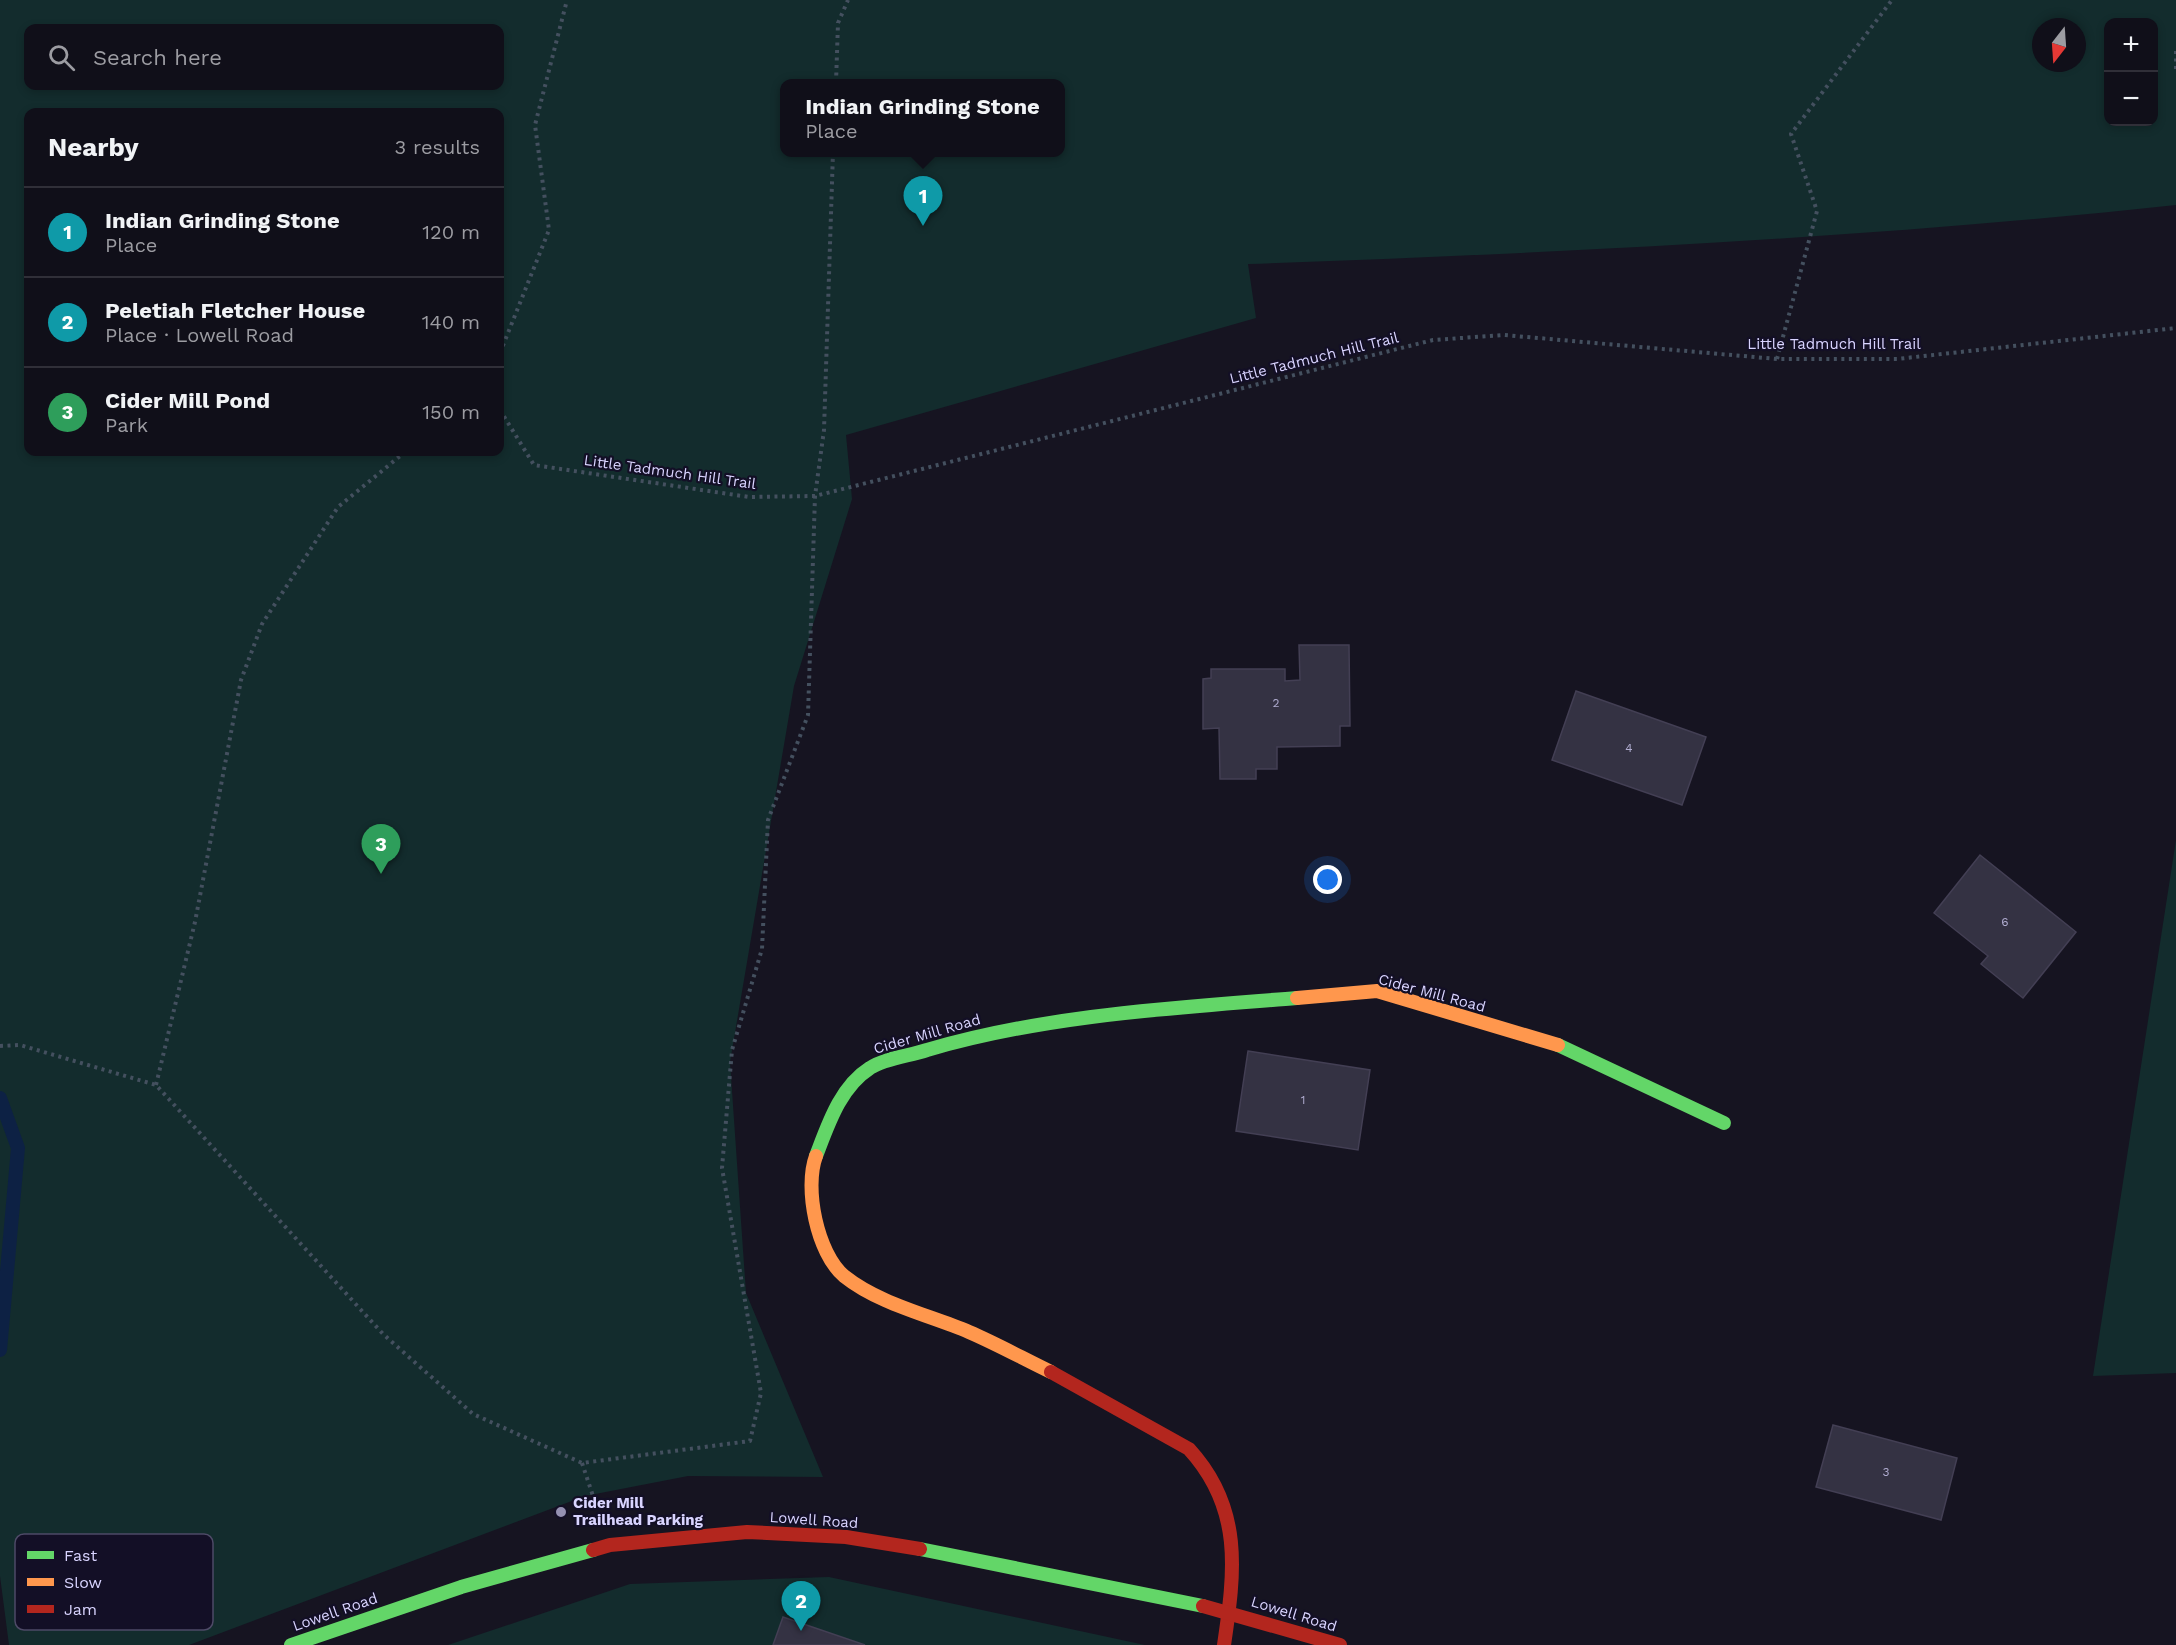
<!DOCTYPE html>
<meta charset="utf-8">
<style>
body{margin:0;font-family:"Work Sans",sans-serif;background:#191822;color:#f1f3f6}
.controls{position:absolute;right:18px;top:18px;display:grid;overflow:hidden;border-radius:12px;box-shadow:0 3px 9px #0003}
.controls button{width:54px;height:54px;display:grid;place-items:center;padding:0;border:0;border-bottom:2px solid #302f38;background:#100f19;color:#f1f3f6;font:30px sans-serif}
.compass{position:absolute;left:2032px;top:18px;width:54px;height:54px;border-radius:50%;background:#100f19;box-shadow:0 3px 9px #0003;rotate:197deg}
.you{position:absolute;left:1328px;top:880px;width:21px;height:21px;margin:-15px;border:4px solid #fff;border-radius:50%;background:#1a73e8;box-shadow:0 0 0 9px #1a73e833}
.badge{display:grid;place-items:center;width:39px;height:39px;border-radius:50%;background:#9591b1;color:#fff;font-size:20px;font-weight:700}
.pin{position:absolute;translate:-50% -50px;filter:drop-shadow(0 2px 3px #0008)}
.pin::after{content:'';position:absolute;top:32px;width:21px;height:18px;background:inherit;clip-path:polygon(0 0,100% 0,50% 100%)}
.popup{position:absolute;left:780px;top:79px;width:285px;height:78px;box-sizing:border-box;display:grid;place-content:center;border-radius:12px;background:#100f19;filter:drop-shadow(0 2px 4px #0005);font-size:20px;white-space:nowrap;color:#9c9ca2}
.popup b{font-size:22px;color:#f1f3f6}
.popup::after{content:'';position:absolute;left:50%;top:100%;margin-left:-12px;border:12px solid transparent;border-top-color:#100f19}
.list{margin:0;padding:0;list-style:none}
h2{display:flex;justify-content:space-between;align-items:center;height:78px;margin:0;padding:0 24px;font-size:26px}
h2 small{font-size:20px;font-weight:400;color:#9c9ca2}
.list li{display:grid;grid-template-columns:39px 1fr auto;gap:18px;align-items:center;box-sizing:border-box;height:90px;padding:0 24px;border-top:2px solid #302f38}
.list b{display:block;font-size:22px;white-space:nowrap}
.list p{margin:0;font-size:20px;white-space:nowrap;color:#9c9ca2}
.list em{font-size:20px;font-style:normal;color:#9c9ca2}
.icon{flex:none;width:33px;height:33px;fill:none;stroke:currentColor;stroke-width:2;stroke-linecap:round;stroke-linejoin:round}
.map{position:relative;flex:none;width:2176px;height:1645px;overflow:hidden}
.search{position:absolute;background:#100f19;box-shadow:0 3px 9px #0003;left:24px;top:24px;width:480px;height:66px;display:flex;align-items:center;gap:15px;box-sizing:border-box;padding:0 21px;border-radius:12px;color:#9c9ca2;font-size:22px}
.panel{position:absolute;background:#100f19;box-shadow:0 3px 9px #0003;left:24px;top:108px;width:480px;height:348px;border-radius:12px}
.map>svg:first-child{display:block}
.green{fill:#132c2d;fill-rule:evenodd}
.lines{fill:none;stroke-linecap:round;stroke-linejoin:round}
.stream{stroke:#0d2144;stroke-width:14}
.building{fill:#343243;stroke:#433f54;stroke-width:1.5}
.path{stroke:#44505f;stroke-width:4;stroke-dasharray:3 4.5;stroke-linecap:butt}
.fast{stroke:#63d668;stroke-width:14}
.slow{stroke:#ff974d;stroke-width:14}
.jam{stroke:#b3261e;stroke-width:14}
.poi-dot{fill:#9591b1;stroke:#130f26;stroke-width:2}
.labels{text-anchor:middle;stroke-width:4.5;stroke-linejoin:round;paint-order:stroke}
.number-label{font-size:12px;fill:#b0acd0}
.street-label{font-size:15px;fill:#d9d4ff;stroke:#130f26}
.poi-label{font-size:15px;font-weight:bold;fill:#d9d4ff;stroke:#130f26;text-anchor:start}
.key{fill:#130f26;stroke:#4e4a67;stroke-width:1.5}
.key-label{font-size:16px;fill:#d9d4ff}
</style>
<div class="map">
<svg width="2176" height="1645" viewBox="0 0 2176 1645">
<rect width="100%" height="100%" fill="#161421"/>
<g class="green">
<path d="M0,0H2176V205C1868,238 1558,253 1248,264L1256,318L846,435L852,499L794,686L730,1062L746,1293L823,1477L688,1476L585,1496L189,1645H9L0,1576ZM2108,22H2154V122H2108ZM2041,27H2077V63H2041ZM28,28H500V86H28ZM785,83H1061V152H785ZM28,112H500V452H28Z"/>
<polygon points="2176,840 2176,1373 2093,1376"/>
<polygon points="829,1577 1145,1645 448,1645 630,1584"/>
</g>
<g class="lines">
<polyline class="stream" points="0,1098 18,1148 0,1350"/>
</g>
<g class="building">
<polygon points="1299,645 1349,645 1350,726 1340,726 1340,746 1277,747 1277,769 1256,769 1256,779 1220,779 1219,728 1203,729 1203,679 1211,678 1211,669 1285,669 1285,681 1300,680"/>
<polygon points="1576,691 1706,737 1682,805 1552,760"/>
<polygon points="1980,855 2076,932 2023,998 1981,964 1988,956 1934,913"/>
<polygon points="1248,1051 1370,1070 1358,1150 1236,1131"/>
<polygon points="1833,1425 1957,1458 1941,1520 1816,1487"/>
<polygon points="783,1617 865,1645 773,1645"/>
</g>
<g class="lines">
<g class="path">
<polyline points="2176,51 2176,70"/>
<polyline points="836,83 838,23 848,0"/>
<polyline points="500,353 549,230 535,125 567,0"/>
<polyline points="1777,359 1817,211 1791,134 1892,0"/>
<polyline points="500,410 534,465 749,497 815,496 1433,340 1504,335 1777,359 1897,359 2176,328"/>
<polyline points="0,1046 20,1045 156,1085 383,1334 473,1414 582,1463 750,1441 761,1393 722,1168 732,1050 762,949 768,820 808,715 815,496 824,430 833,152"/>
<polyline points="156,1085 195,922 241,680 262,624 338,507 405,452"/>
<polyline points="582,1463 597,1508"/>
</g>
<g class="fast">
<polyline points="1558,1045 1724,1123"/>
<path d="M816,1156C828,1125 840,1087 870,1068C885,1058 909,1056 927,1050C1046,1015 1173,1008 1297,998"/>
<polyline points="920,1549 1203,1606"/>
<polyline points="291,1645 461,1587 593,1550"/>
</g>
<g class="slow">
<polyline points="1297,998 1377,991 1558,1045"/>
<path d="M816,1156C804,1188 817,1253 844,1276C879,1304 929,1315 969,1332C997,1344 1024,1359 1051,1372"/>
</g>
<g class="jam">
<path d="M1051,1372L1189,1449C1243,1508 1235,1571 1224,1645"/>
<polyline points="593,1550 610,1545 747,1532 846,1537 920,1549"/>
<polyline points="1203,1606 1340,1645"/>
</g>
</g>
<circle class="poi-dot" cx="561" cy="1512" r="6"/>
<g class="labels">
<g class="number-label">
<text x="1276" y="707">2</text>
<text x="1629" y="752">4</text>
<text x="2005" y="926">6</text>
<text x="1303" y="1104">1</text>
<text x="1886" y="1476">3</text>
</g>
<g class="street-label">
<text x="1834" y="349">Little Tadmuch Hill Trail</text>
<text transform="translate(1314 358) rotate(-14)" y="5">Little Tadmuch Hill Trail</text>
<text transform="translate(670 472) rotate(8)" y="5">Little Tadmuch Hill Trail</text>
<text transform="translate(1432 993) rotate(15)" y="5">Cider Mill Road</text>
<text transform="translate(927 1034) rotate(-16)" y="5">Cider Mill Road</text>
<text transform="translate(814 1520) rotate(4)" y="5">Lowell Road</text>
<text transform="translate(335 1612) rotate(-19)" y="5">Lowell Road</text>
<text transform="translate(1294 1614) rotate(17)" y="5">Lowell Road</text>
</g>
<g class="poi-label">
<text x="573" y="1508">Cider Mill<tspan x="573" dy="17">Trailhead Parking</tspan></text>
</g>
</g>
<rect x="15" y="1534" width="198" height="96" rx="9" class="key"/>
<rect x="27" y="1551" width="27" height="8" fill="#63d668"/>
<rect x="27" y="1578" width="27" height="8" fill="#ff974d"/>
<rect x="27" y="1605" width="27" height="8" fill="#b3261e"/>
<g class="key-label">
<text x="64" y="1561">Fast</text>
<text x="64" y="1588">Slow</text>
<text x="64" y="1615">Jam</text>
</g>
</svg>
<div class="controls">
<button>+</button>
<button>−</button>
</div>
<svg class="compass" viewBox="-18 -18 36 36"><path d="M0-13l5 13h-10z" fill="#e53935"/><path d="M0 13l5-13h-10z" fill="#9c9ca2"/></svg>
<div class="you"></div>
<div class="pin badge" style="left:923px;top:226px;background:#0f9aa8">1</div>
<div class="popup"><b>Indian Grinding Stone</b>Place</div>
<div class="pin badge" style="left:801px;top:1631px;background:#0f9aa8">2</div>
<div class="pin badge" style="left:381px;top:874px;background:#2e9e5b">3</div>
<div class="search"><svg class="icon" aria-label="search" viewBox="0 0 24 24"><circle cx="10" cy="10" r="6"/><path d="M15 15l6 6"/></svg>Search here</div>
<section class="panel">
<h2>Nearby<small>3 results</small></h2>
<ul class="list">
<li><span class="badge" style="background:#0f9aa8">1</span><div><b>Indian Grinding Stone</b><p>Place</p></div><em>120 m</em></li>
<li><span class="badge" style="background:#0f9aa8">2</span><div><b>Peletiah Fletcher House</b><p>Place · Lowell Road</p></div><em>140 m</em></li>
<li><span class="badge" style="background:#2e9e5b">3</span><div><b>Cider Mill Pond</b><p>Park</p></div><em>150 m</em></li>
</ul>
</section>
</div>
